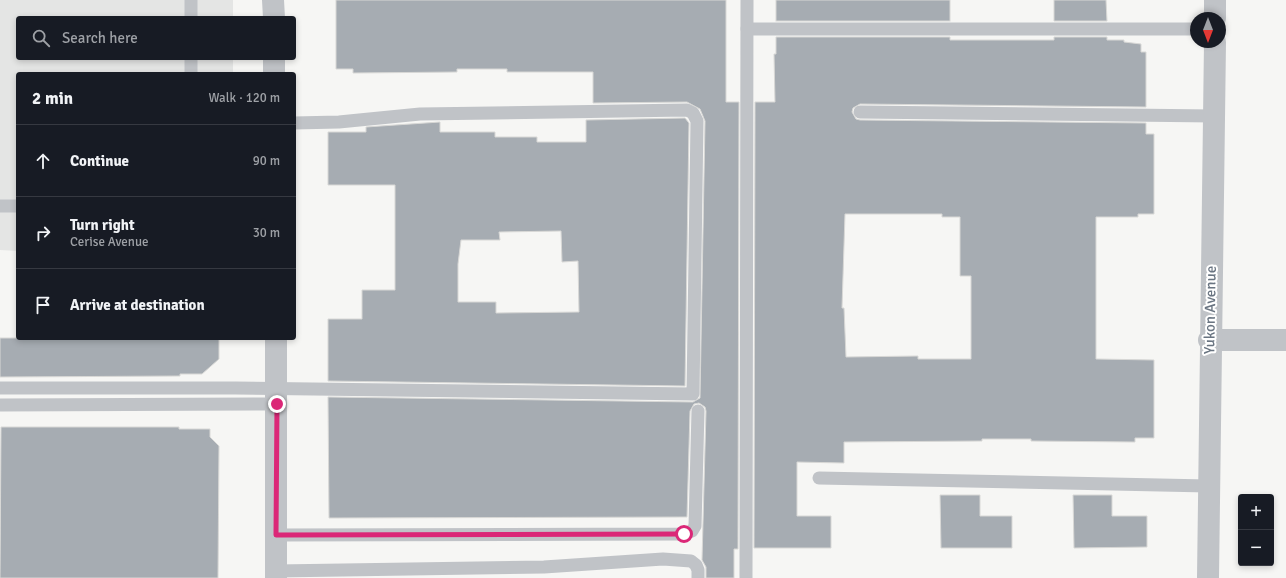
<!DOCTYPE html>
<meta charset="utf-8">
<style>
body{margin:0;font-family:Signika,sans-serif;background:#242831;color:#f1f3f6}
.controls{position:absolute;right:12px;bottom:12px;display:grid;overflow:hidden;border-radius:4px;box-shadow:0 2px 6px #0003}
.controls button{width:36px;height:36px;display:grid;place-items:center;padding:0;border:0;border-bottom:1px solid #363941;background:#171b24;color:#f1f3f6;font:20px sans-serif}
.compass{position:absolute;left:1190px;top:12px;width:36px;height:36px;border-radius:50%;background:#171b24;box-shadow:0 2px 6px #0003;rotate:180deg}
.stop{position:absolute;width:12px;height:12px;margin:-9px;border:3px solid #db2777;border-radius:50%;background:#fff}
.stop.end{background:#db2777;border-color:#fff;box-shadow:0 1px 4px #0008}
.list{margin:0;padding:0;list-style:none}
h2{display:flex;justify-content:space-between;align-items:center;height:52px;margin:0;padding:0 16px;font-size:17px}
h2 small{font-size:13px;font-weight:400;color:#9ea1a6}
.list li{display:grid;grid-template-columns:26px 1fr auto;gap:12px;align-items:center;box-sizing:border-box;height:72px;padding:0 16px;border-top:1px solid #363941}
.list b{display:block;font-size:15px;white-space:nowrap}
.list p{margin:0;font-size:13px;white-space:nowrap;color:#9ea1a6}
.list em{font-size:13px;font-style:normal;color:#9ea1a6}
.icon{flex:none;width:22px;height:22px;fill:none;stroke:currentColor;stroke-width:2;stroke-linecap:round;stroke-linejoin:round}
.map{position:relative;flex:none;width:1286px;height:578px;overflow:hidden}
.search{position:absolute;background:#171b24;box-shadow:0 2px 6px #0003;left:16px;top:16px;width:280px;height:44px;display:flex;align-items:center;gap:10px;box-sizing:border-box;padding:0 14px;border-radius:4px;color:#9ea1a6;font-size:15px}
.panel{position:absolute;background:#171b24;box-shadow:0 2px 6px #0003;left:16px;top:72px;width:280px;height:268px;border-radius:4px}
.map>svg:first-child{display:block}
.built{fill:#e4e5e4}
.building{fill:#a6acb2;stroke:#d8d8d6;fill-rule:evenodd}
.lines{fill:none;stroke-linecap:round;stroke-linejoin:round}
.lane{stroke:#c0c3c7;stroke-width:13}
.street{stroke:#c0c3c7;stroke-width:22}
.route{stroke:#db2777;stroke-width:5}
.labels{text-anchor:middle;stroke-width:4;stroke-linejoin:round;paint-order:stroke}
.street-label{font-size:15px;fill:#697481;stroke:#fff}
</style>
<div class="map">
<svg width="1286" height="578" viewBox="0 0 1286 578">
<rect width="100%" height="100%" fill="#f6f6f4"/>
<polygon class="built" points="0,0 233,0 233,18 18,18 18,58 233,58 233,74 18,74 18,251 0,250"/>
<g class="building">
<polygon points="336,0 726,0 726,102 739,102 738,549 734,549 734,578 706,578 706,567 702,560 706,411 705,407 699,403 694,404 690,411 687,517 329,518 328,397 693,402 700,398 705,121 700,109 687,102 593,103 593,72 507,72 507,69 457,69 457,72 353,73 353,69 336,69"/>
<rect x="776" y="0" width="174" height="21"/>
<polygon points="1054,0 1106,0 1107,21 1054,21"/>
<path d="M776,37H950V40H1054V37H1107V40H1124V42L1141,44V52H1146V107L860,104L853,108L852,112L856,119L860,120L1146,123V134H1154V214H1138V217H1096V359L1154,360V438H1135V442L1031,441V439H982V441L844,442V463L797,462V516H831V548H754L755,102H775L774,54H776ZM845,214H942V217H960V276H971V359H918V356L846,357L844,308H842Z"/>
<path d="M685,118L689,123L685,386L328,381V319H362V290H395V185H328V132H366V127L440,122V132H495V137H537V142H586V120ZM561,231L562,262L578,261L579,312L496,313V302H458V264L461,240H500L499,232Z"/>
<polygon points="0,338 219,338 219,359 202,374 180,374 180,376 0,377"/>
<polygon points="1,427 179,427 179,429 210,429 210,437 219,446 218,578 0,578"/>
<polygon points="940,495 980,495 980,516 1012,516 1012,548 941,548"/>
<polygon points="1073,495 1112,495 1112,516 1147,516 1147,547 1074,548"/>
</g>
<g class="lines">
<g class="lane">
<polyline points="191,0 191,18"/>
<polyline points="747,29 1196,29"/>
<polyline points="191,58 191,74"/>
<polyline points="860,112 1214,116"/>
<polyline points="0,206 18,206"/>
<polyline points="0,388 235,388 693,394 697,121 693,113 687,110 420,114 339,122 294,123"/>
<polyline points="0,405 277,404"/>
<polyline points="819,478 1208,486"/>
<polyline points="276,535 684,534 692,531 695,526 698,411"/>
<polyline points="276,571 544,567 663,559 691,561 696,565 698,570 698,578"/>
<polyline points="746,578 747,0"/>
</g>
<g class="street">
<polyline points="273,0 274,18"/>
<polyline points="1215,18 1215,0"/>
<polyline points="274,58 274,74"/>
<polyline points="276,338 276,578"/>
<polyline points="1209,340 1286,340"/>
<polyline points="1208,578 1215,42"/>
</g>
</g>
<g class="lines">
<polyline class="route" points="277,404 276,535 684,534"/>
</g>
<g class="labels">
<g class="street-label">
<text transform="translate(1210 310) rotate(-89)" y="5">Yukon Avenue</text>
</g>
</g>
</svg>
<div class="controls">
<button>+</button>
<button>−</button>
</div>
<svg class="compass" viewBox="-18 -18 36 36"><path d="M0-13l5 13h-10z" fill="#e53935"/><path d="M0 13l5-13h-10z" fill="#9ea1a6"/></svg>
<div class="stop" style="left:684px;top:534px"></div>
<div class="stop end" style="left:277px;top:404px"></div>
<div class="search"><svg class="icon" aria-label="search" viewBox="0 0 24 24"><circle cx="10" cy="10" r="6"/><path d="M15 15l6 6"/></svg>Search here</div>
<section class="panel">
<h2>2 min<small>Walk · 120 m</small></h2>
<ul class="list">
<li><svg class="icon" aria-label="ahead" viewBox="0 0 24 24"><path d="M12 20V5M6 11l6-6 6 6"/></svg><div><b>Continue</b></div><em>90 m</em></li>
<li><svg class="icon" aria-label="right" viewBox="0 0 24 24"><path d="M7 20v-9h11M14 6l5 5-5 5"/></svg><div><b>Turn right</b><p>Cerise Avenue</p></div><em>30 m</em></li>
<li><svg class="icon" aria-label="arrive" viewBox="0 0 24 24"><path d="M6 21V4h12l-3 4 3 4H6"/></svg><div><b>Arrive at destination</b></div></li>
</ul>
</section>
</div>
